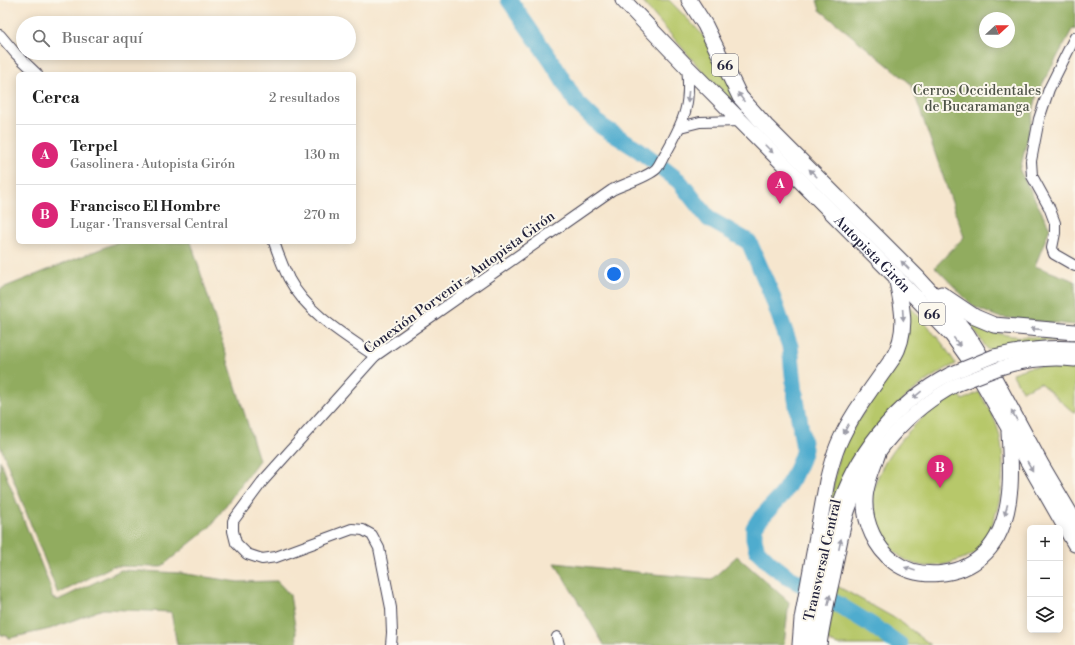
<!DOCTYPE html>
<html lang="es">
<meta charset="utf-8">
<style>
body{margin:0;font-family:"Libre Bodoni",serif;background:#f2f2f2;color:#222}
.controls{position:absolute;right:12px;bottom:12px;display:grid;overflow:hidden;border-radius:6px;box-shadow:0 2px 10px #0003}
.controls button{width:36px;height:36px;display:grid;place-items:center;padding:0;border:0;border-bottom:1px solid #e0e0e0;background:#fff;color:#222;font:20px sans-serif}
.compass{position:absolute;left:979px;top:12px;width:36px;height:36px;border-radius:50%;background:#fff;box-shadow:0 2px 10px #0003;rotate:69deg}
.you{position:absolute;left:614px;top:274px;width:14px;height:14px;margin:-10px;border:3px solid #fff;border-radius:50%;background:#1a73e8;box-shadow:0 0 0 6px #1a73e833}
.badge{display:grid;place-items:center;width:26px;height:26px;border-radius:50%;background:#db2777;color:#fff;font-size:13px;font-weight:700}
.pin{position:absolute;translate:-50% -33px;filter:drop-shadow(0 1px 2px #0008)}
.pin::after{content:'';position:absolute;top:21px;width:14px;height:12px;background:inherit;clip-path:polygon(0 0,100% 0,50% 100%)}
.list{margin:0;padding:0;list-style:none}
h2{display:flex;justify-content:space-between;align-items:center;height:52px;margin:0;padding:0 16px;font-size:17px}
h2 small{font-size:13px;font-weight:400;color:#767676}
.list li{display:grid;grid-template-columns:26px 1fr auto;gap:12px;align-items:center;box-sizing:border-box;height:60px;padding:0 16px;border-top:1px solid #e0e0e0}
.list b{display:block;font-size:15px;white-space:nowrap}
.list p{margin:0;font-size:13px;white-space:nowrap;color:#767676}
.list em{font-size:13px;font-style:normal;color:#767676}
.icon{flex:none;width:22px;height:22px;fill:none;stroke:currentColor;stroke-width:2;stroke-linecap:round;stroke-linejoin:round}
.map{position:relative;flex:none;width:1075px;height:645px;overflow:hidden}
.search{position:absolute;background:#fff;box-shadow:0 2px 10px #0003;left:16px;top:16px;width:340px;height:44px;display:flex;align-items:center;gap:10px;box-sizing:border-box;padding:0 14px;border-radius:22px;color:#767676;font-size:15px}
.panel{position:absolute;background:#fff;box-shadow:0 2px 10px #0003;left:16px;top:72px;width:340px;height:172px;border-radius:6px}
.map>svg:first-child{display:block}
.green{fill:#b7c86b;stroke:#6c7553}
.forest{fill:#91ac5f;stroke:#5a674d;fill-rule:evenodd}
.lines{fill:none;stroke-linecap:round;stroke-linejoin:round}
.river{stroke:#50acce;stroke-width:17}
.minor-casing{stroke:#423f51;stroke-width:12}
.major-casing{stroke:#423f51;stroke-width:15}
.highway-casing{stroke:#423f51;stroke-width:17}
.minor{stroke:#fff;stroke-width:10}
.major{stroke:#fff;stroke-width:13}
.highway{stroke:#fff;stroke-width:15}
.major-bridge-casing{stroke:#423f51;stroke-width:15;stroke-linecap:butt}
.major-bridge{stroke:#fff;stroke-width:13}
.oneway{fill:#9c9ca7}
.labels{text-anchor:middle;stroke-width:4;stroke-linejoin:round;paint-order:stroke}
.shield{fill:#fbf7ec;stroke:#636270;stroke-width:1}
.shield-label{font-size:13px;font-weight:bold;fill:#22223b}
.park-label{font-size:14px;fill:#4f5449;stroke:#fbf7ec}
.street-label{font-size:14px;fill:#22223b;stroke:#fbf7ec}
</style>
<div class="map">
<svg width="1075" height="645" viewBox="0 0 1075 645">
<rect width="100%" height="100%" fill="#fbf7ec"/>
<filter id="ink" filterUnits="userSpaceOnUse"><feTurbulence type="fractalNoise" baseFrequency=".025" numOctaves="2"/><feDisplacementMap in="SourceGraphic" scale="8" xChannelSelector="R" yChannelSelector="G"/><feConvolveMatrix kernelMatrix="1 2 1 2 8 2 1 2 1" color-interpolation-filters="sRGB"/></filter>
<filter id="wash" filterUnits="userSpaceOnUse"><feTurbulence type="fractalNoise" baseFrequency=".012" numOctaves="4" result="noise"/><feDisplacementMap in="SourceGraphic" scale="16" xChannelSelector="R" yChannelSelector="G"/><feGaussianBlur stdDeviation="0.9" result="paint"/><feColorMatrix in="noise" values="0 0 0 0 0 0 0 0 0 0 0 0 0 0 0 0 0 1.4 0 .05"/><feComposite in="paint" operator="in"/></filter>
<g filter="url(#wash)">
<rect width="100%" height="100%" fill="#f6e6ce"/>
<g class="green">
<polygon points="641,0 669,0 701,33 782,150 709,79"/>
<path d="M908,304L942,343L956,364C931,375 912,391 892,410L818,573L838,460L848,436L902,354Z"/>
<polygon points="970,324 993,332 1011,336 1075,339 1033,342 988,350"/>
<polygon points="1046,366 1075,366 1075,412 1072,411 1040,383 1022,391 1012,373 1030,367"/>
<path d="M979,392C985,402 991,411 995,421C1006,447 1004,484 997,510C992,524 989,541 978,551C973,555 965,558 959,560C946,565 929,569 915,564C890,556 876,530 874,506C873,502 872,498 873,494C878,464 902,437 923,417C933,408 948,401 959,394L963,400Z"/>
<polygon points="837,586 898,620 931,645 838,645 827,641"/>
</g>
<g class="forest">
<path d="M817,0H1075V29L1073,28L1037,94L1020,171L1050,228L1035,266L1075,281V325L998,317L974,307L935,267L964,237L911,84L820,10ZM985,18H1009V42H985Z"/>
<polygon points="118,242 191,242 259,460 210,527 161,567 113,566 58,594 0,445 0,289"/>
<polygon points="0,460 51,589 52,598 58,600 121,570 180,573 238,582 277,581 290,595 298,645 177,645 171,612 103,609 50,629 10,638 0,634"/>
<polygon points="737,556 789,602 784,645 604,645 555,563 654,574 712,579"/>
</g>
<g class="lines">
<polyline class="river" points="509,0 552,62 576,102 601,126 639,150 679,181 709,219 749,242 771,293 790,346 795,393 804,449 801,459 793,477 782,495 759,520 754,528 754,539 757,550 770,563 788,577 824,596 870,624 900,645"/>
</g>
</g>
<g filter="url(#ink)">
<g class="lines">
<g class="minor-casing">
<g id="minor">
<polyline points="0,35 16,54 37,74"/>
<polyline points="1075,37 1049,89 1039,119 1031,161 1032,176 1049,207 1055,223 1055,233 1052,248 1054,254 1075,266"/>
<polyline points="680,127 700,122 741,121"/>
<path d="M274,242C278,254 283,267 289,279C307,313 344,335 375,356"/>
<polyline points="557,637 559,645"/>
<path d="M391,645L392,633L391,608L379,548L372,535L363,530L352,529L276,557L262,559L247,554L236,543L233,531V521L262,482L375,356L612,190C622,185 648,177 656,169C660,165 663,156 667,151C685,119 691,104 687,67"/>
</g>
</g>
<g class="major-casing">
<g id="major">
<path d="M994,356C1022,349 1046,346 1075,348"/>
<path d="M1000,368C1025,360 1048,357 1075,360"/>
<path d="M808,645C812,622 818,599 823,577C827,556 830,535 836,514C854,455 894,403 950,374"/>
<path d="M820,645C823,621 829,597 834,574C839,551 842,527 850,506C868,455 909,410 956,385"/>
</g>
</g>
<g class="highway-casing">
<g id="highway">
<path id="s1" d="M623,0L687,67L896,277L952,335L967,356L986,388L1075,544"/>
<polyline points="689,0 705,25 740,97 766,126 918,278 950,313 967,334 993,376 1042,466 1075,522"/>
<polyline points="941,294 975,317 994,325 1075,332"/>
<path d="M878,453C873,468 865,484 865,500C864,523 876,548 894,562C918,580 959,577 982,556C988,551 993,544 997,537C1014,506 1011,466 1009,432"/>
<path d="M800,645L802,619L827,481C830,469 833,457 838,445C851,414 874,386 893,358C909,331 902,306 896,277"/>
</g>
</g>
<use href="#minor" class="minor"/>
<use href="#major" class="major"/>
<use href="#highway" class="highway"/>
<g class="major-bridge-casing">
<g id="major-bridge">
<polyline points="950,374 994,356"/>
<polyline points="956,385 1000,368"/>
</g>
</g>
<use href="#major-bridge" class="major-bridge"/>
</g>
<defs><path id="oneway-solid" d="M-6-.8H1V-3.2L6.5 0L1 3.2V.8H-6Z"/></defs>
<g class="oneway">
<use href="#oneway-solid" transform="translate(688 97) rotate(96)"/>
<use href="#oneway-solid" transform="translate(741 97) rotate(-125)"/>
<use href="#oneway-solid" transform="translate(769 149) rotate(45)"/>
<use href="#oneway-solid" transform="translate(813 173) rotate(-135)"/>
<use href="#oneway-solid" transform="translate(905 265) rotate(-135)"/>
<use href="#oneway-solid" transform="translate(903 315) rotate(86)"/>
<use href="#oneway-solid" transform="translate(1036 329) rotate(-176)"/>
<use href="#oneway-solid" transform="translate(957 342) rotate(53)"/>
<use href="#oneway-solid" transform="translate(917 395) rotate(141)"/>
<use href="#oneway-solid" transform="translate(1014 415) rotate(-119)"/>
<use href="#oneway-solid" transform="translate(846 429) rotate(118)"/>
<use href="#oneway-solid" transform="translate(1030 466) rotate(60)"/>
<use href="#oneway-solid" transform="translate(1006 510) rotate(105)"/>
<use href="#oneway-solid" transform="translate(840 544) rotate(-78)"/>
<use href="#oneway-solid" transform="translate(910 569) rotate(-161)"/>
<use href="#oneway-solid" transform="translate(829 600) rotate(-78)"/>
</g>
</g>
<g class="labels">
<g class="shield">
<rect x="712" y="54" width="26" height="22" rx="3"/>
<rect x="919" y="303" width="26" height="22" rx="3"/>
</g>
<g class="shield-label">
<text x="725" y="70">66</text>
<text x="932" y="319">66</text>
</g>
<g class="park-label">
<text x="977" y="95">Cerros Occidentales<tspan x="977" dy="16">de Bucaramanga</tspan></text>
</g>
<g class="street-label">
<text dy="5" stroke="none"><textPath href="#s1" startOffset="356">Autopista Girón</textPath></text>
<text transform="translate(459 282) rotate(-36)" y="5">Conexión Porvenir - Autopista Girón</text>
<text transform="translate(822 560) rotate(-77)" y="5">Transversal Central</text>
</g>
</g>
</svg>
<div class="controls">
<button>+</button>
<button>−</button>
<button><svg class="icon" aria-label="layers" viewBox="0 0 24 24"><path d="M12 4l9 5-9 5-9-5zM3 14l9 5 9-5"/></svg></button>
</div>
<svg class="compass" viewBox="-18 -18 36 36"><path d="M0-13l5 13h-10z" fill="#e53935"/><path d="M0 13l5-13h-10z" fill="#767676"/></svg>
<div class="you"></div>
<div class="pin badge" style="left:780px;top:204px">A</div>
<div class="pin badge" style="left:940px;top:488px">B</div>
<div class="search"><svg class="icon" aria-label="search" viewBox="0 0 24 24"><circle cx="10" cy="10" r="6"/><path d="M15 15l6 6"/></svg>Buscar aquí</div>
<section class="panel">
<h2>Cerca<small>2 resultados</small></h2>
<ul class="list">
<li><span class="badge">A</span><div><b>Terpel</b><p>Gasolinera · Autopista Girón</p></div><em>130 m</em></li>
<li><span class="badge">B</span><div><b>Francisco El Hombre</b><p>Lugar · Transversal Central</p></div><em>270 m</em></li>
</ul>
</section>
</div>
